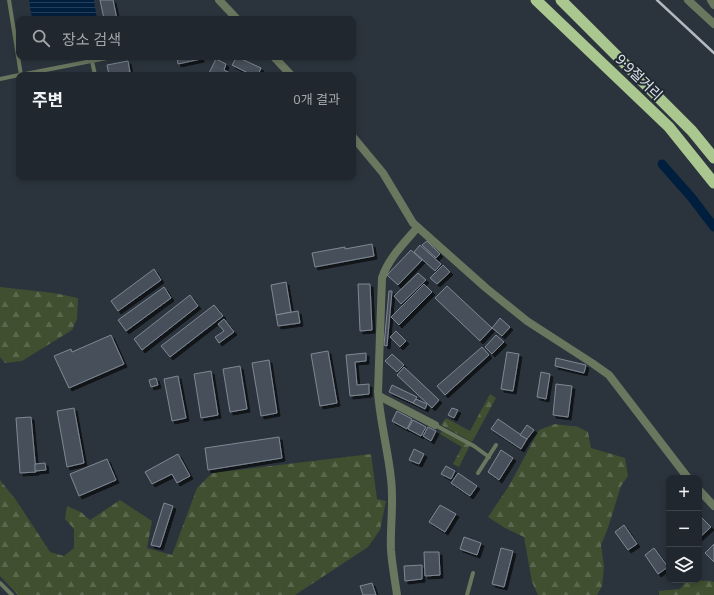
<!DOCTYPE html>
<html lang="ko">
<meta charset="utf-8">
<style>
body{margin:0;font-family:"Noto Sans","Noto Sans KR",sans-serif;background:#2d333a;color:#f1f3f6}
.controls{position:absolute;right:12px;bottom:12px;display:grid;overflow:hidden;border-radius:8px;box-shadow:0 2px 6px #0003}
.controls button{width:36px;height:36px;display:grid;place-items:center;padding:0;border:0;border-bottom:1px solid #3d444a;background:#20272e;color:#f1f3f6;font:20px sans-serif}
.list{margin:0;padding:0;list-style:none}
h2{display:flex;justify-content:space-between;align-items:center;height:52px;margin:0;padding:0 16px;font-size:17px}
h2 small{font-size:13px;font-weight:400;color:#a2a5aa}
.icon{flex:none;width:22px;height:22px;fill:none;stroke:currentColor;stroke-width:2;stroke-linecap:round;stroke-linejoin:round}
.map{position:relative;flex:none;width:714px;height:595px;overflow:hidden}
.search{position:absolute;background:#20272e;box-shadow:0 2px 6px #0003;left:16px;top:16px;width:340px;height:44px;display:flex;align-items:center;gap:10px;box-sizing:border-box;padding:0 14px;border-radius:8px;color:#a2a5aa;font-size:15px}
.panel{position:absolute;background:#20272e;box-shadow:0 2px 6px #0003;left:16px;top:72px;width:340px;height:108px;border-radius:8px}
.map>svg:first-child{display:block}
.forest{fill:url(#forest-firs)}
.water{fill:url(#water-rules)}
.lines{fill:none;stroke-linecap:round;stroke-linejoin:round}
.canal{stroke:#001e3d;stroke-width:9}
.building{fill:#47505a;stroke:#7e8894;filter:url(#shadow)}
.service{stroke:#6a775f;stroke-width:4}
.minor{stroke:#6a775f;stroke-width:8}
.trunk{stroke:#abc790;stroke-width:11}
.rail{stroke:#b3b9bf;stroke-width:2.5}
.labels{text-anchor:middle;stroke-width:4;stroke-linejoin:round;paint-order:stroke}
.street-label{font-size:14px;fill:#dde2e8;stroke:#212a33}
</style>
<div class="map">
<svg width="714" height="595" viewBox="0 0 714 595">
<defs>
<pattern id="forest-firs" width="22" height="20" patternUnits="userSpaceOnUse"><rect width="22" height="20" fill="#3f4f2f"/><path d="M5 1l3.5 6h-7zM16 11l3.5 6h-7z" fill="#5a684d"/></pattern>
<pattern id="water-rules" width="6" height="5" patternUnits="userSpaceOnUse"><rect width="6" height="5" fill="#001e3d"/><path d="M0 2.5h6" fill="none" stroke="#253e59"/></pattern>
<filter id="shadow"><feDropShadow dx="3" dy="3" stdDeviation="0" flood-color="#0009"/></filter>
</defs>
<rect width="100%" height="100%" fill="#2b343d"/>
<g class="forest">
<polygon points="0,287 54,293 78,298 77,319 72,330 22,361 5,363 0,357"/>
<polygon points="490,394 496,398 472,442 441,425 446,418 470,431"/>
<polygon points="555,424 578,427 588,432 591,448 625,458 628,476 621,486 608,528 601,545 604,567 602,586 597,595 538,595 532,582 524,537 505,528 488,517 509,486 539,430"/>
<polygon points="442,430 470,445 459,467 453,464 462,447 440,434"/>
<polygon points="371,454 377,499 386,501 380,530 368,547 295,595 18,595 0,576 0,480 16,500 50,552 64,556 74,548 74,529 65,519 67,506 81,512 90,520 120,500 152,521 147,548 172,555 197,488 212,473"/>
<polygon points="687,580 711,581 714,582 714,595 659,595 659,591 680,589"/>
</g>
<polygon class="water" points="29,0 94,0 97,19 32,19"/>
<g class="lines">
<polyline class="canal" points="662,164 692,198 714,227"/>
</g>
<g class="building">
<polygon points="100,0 113,0 117,19 104,19"/>
<polygon points="177,57 201,57 201,59 178,64"/>
<polygon points="237,57 261,68 258,75 252,75 232,65"/>
<polygon points="216,59 226,64 224,70 234,75 213,75 209,73"/>
<polygon points="128,61 130,72 109,75 107,65"/>
<polygon points="427,241 440,254 436,258 422,245"/>
<polygon points="372,244 374,256 315,267 312,253 345,247 345,249"/>
<polygon points="420,245 441,264 435,271 414,252"/>
<polygon points="411,250 422,260 398,285 387,275"/>
<polygon points="443,265 450,272 437,284 430,278"/>
<polygon points="154,269 161,280 118,311 111,301"/>
<polygon points="418,273 426,280 401,304 394,296"/>
<polygon points="286,282 291,312 276,315 271,285"/>
<polygon points="358,284 370,284 372,330 360,331"/>
<polygon points="424,284 432,292 399,325 391,317"/>
<polygon points="447,286 492,328 480,341 435,298"/>
<polygon points="164,287 171,298 126,331 118,320"/>
<polygon points="389,291 392,291 387,346 384,345"/>
<polygon points="190,295 198,306 142,350 134,339"/>
<polygon points="214,305 223,316 170,357 161,346"/>
<polygon points="298,311 300,323 278,326 276,315"/>
<polygon points="500,318 510,327 502,336 492,328"/>
<polygon points="224,319 234,332 219,343 215,337 224,331 218,324"/>
<polygon points="396,331 406,341 400,347 390,337"/>
<polygon points="111,335 124,364 69,388 54,356 71,349 72,352"/>
<polygon points="496,335 504,342 492,354 485,347"/>
<polygon points="482,347 489,355 445,395 437,386"/>
<polygon points="328,351 337,403 320,406 311,354"/>
<polygon points="507,352 519,354 513,391 501,389"/>
<polygon points="366,353 366,361 355,362 357,385 369,384 369,394 350,396 346,355"/>
<polygon points="392,354 404,365 397,372 385,361"/>
<polygon points="556,358 586,365 584,373 555,366"/>
<polygon points="269,360 277,413 261,416 252,363"/>
<polygon points="240,366 247,409 230,412 223,369"/>
<polygon points="404,367 439,400 432,408 397,375"/>
<polygon points="211,371 218,415 201,418 194,374"/>
<polygon points="541,372 550,374 546,399 537,397"/>
<polygon points="178,376 186,418 172,421 164,379"/>
<polygon points="156,378 158,385 151,387 149,380"/>
<polygon points="556,384 572,386 568,417 553,415"/>
<polygon points="392,385 417,397 413,403 389,392"/>
<polygon points="416,399 427,404 425,409 413,403"/>
<polygon points="74,408 84,463 67,467 57,411"/>
<polygon points="452,408 458,410 454,418 448,415"/>
<polygon points="397,411 412,419 407,429 392,421"/>
<polygon points="31,417 36,472 20,473 16,418"/>
<polygon points="498,419 527,439 521,449 491,429"/>
<polygon points="413,420 426,427 421,436 408,429"/>
<polygon points="527,425 534,430 527,439 520,435"/>
<polygon points="428,427 436,431 431,441 423,436"/>
<polygon points="279,437 282,458 208,470 205,448"/>
<polygon points="414,449 424,454 419,464 409,460"/>
<polygon points="501,450 513,458 499,480 488,472"/>
<polygon points="178,454 190,476 177,483 172,474 152,484 145,472"/>
<polygon points="107,459 116,480 79,496 70,474"/>
<polygon points="45,463 46,470 35,471 35,464"/>
<polygon points="446,466 455,471 451,479 441,474"/>
<polygon points="458,473 477,486 470,496 451,483"/>
<polygon points="164,503 173,506 160,547 151,545"/>
<polygon points="440,505 456,514 445,532 429,522"/>
<polygon points="699,515 711,527 699,538"/>
<polygon points="624,525 637,544 628,550 615,532"/>
<polygon points="464,537 481,543 477,555 460,549"/>
<polygon points="714,544 714,562 705,553"/>
<polygon points="501,548 513,551 504,587 492,584"/>
<polygon points="654,548 668,567 658,574 645,555"/>
<polygon points="424,552 439,552 440,575 425,576"/>
<polygon points="422,565 422,579 405,581 404,566"/>
<polygon points="372,583 376,595 363,595 360,586"/>
</g>
<g class="lines">
<g class="service">
<polyline points="9,0 21,75"/>
<polyline points="92,61 95,75"/>
<polyline points="20,75 112,57"/>
<polyline points="0,79 19,75"/>
<polyline points="435,425 474,446 489,457"/>
<polyline points="478,473 496,445"/>
<polyline points="0,583 12,595"/>
<polyline points="467,595 473,573"/>
</g>
<g class="minor">
<polyline points="219,0 237,19"/>
<polyline points="688,0 714,24"/>
<polyline points="711,0 714,5"/>
<polyline points="274,57 291,75"/>
<polyline points="353,137 383,173 413,223 486,288 527,321 592,363 609,375 688,478"/>
<polyline points="379,396 435,425"/>
<polyline points="699,490 714,506"/>
<path d="M397,595C395,580 392,565 391,550C390,526 394,502 391,479C388,450 380,421 378,392L382,278C388,259 404,243 417,228"/>
</g>
<g class="trunk">
<polyline points="536,0 669,127 714,183"/>
<polyline points="561,0 692,131 714,158"/>
</g>
<polyline class="rail" points="657,0 714,53"/>
</g>
<g class="labels">
<g class="street-label">
<text transform="translate(639 77) rotate(44)" y="5">9·9절거리</text>
</g>
</g>
</svg>
<div class="controls">
<button>+</button>
<button>−</button>
<button><svg class="icon" aria-label="layers" viewBox="0 0 24 24"><path d="M12 4l9 5-9 5-9-5zM3 14l9 5 9-5"/></svg></button>
</div>
<div class="search"><svg class="icon" aria-label="search" viewBox="0 0 24 24"><circle cx="10" cy="10" r="6"/><path d="M15 15l6 6"/></svg>장소 검색</div>
<section class="panel">
<h2>주변<small>0개 결과</small></h2>
<ul class="list">
</ul>
</section>
</div>
